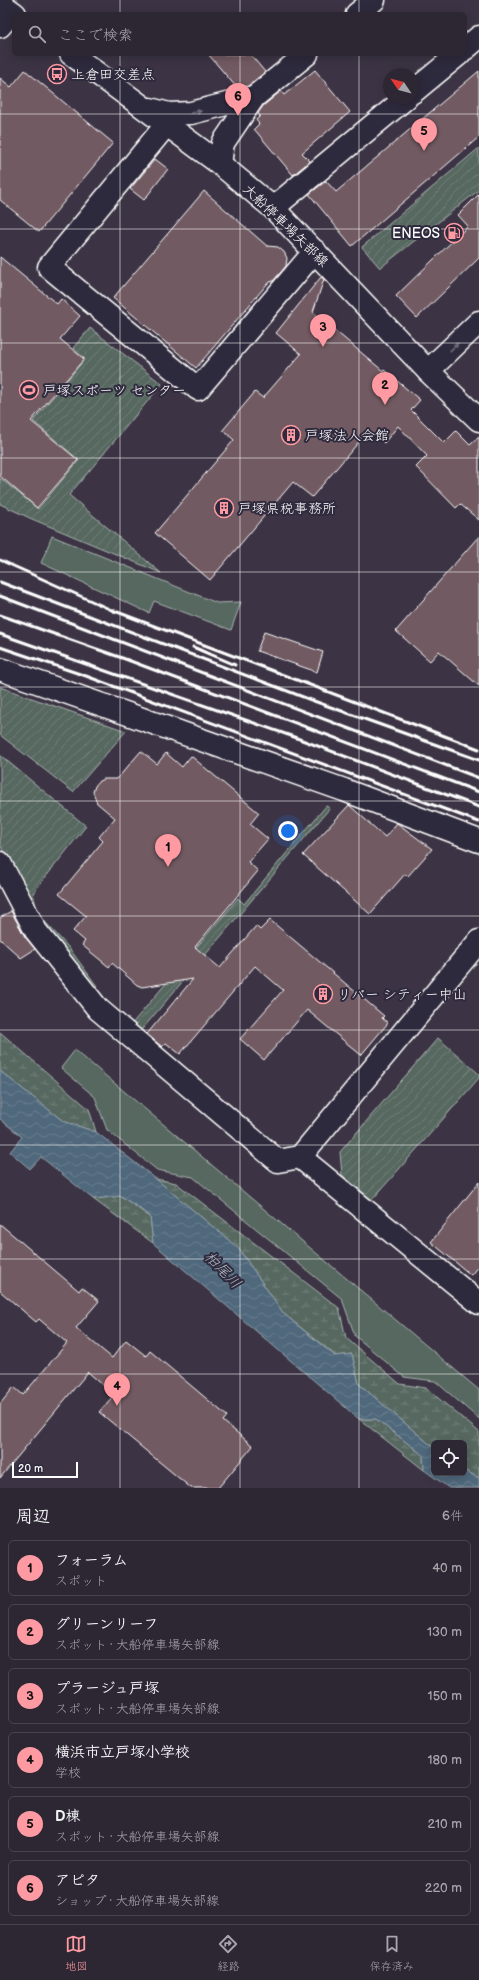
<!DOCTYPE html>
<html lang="ja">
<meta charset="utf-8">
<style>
body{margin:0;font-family:"Balsamiq Sans","Klee One",sans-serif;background:#352f3b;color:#f1f3f6}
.controls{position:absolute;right:12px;bottom:12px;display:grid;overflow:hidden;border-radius:6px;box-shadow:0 2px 10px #0003}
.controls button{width:36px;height:36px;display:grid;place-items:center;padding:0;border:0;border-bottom:1px solid #48444e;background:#2d2733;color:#f1f3f6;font:20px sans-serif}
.compass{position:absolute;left:383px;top:68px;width:36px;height:36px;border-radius:50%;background:#2d2733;box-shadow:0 2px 10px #0003;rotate:305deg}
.scale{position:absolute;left:12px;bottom:10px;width:66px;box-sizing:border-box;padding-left:4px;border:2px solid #fff;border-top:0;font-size:11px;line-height:14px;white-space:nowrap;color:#fff;-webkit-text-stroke:3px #2f2a3d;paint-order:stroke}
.you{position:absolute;left:288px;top:831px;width:14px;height:14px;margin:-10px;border:3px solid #fff;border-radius:50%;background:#1a73e8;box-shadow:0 0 0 6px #1a73e833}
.badge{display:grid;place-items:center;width:26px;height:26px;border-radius:50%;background:#ff9aa2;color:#111;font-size:13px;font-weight:700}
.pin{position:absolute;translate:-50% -33px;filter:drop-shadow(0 1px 2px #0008)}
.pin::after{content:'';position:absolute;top:21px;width:14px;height:12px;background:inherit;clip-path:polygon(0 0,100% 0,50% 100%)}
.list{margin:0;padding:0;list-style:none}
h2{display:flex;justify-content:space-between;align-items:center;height:52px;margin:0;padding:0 16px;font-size:17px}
h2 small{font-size:13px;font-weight:400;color:#a7a5ac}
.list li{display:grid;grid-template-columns:26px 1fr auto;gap:12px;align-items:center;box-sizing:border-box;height:56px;margin:0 8px 8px;padding:0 8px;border:1px solid #48444e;border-radius:6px}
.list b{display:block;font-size:15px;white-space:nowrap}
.list p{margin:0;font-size:13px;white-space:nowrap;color:#a7a5ac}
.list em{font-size:13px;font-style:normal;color:#a7a5ac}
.icon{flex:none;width:22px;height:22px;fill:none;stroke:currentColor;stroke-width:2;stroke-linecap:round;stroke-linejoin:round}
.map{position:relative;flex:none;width:479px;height:1488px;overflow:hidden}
.search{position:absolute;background:#2d2733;box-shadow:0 2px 10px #0003;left:12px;right:12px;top:12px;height:44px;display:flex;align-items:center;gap:10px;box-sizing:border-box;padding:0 14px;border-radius:6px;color:#a7a5ac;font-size:15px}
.sheet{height:436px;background:#2d2733}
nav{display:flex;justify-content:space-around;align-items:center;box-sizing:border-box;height:56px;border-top:1px solid #48444e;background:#2d2733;font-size:11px;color:#a7a5ac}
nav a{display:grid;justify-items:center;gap:2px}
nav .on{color:#ff9aa2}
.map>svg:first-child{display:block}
.green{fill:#576860;stroke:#abb4b0}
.wetland{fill:url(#wetland-marsh);stroke:#abb4b0}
.garden{fill:url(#garden-furrows);stroke:#abb4b0}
.water{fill:url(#water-waves);stroke:#96a4b0}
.building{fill:#725a62;stroke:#fff}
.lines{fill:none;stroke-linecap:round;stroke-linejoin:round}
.minor-casing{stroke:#fff;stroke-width:25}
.major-casing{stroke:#fff;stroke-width:25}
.minor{stroke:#2f2a3d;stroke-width:22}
.major{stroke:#2f2a3d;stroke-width:22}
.rail{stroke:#fff;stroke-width:3}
.oneway{fill:#6d6a77}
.grid{fill:none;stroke:#fff;stroke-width:1;stroke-opacity:0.55}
.labels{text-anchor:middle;stroke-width:4;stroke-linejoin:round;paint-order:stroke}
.poi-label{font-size:14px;fill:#fff;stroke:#2f2a3d;text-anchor:start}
.street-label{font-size:14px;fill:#fff;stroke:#2f2a3d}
.water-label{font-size:15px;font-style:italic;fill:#b0bbc4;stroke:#2f2a3d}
</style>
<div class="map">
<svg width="479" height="1488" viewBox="0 0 479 1488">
<defs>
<pattern id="wetland-marsh" width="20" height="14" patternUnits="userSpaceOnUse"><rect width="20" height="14" fill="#576860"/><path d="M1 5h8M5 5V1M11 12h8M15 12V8" fill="none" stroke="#707f78"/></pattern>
<pattern id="garden-furrows" width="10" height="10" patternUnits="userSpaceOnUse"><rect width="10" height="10" fill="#576860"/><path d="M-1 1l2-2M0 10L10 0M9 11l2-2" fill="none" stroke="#707f78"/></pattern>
<pattern id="water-waves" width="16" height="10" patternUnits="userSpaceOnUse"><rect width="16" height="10" fill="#50677b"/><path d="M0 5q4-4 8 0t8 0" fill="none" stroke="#6a7e8f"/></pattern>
</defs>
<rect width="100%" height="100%" fill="#3c3444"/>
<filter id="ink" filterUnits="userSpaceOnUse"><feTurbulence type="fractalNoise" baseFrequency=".025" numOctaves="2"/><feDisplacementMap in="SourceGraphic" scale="8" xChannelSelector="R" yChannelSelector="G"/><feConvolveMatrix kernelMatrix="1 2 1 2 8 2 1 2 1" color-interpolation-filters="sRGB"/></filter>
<g filter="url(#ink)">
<g class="green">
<polygon points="52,536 217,603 241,602 231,630 154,601 149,613 41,563"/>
<polygon points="75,1050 479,1390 479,1419 435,1381 404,1377 355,1336 342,1299 193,1177 157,1170 107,1130 95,1097 61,1068"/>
</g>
<g class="wetland">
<polygon points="0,1032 89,1109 96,1132 63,1121 0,1071"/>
<polygon points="156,1179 176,1183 339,1308 346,1338 400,1384 426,1388 479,1432 479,1478 464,1470 464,1443 434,1443 434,1448 359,1384 352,1354 336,1356 284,1314 238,1248"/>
<polygon points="121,1196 150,1217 153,1243 93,1199"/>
<polygon points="359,1419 376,1419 423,1455 424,1470"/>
</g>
<g class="garden">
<polygon points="479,148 479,190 380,268 362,247"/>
<polygon points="90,328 162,384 69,495 161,573 32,519 0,504 0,478 38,509 79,460 33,421 85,359 73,348"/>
<polygon points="0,687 126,731 73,792 0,735"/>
<polygon points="0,755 86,826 33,893 38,914 69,948 97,986 92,992 41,929 9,868 0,843"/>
<polygon points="326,806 330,808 138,1034 130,1026 238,898 244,904"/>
<polygon points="438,1038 479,1074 479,1078 372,1200 342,1175 340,1152"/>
</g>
<polygon class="water" points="0,1071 63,1121 96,1132 156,1179 238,1248 284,1314 335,1356 352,1354 359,1384 434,1448 434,1473 464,1473 464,1470 479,1478 479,1488 449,1488 424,1470 423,1455 376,1419 359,1419 153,1243 150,1216 121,1196 93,1199 41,1157 30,1169 10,1152 22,1137 0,1119"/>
<g class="building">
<polygon points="208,54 250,54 265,72 248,86 237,88"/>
<polygon points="25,70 113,143 39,232 0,200 0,78 11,87"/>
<polygon points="315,70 350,112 302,153 310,161 293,175 254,129 259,124 256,120 260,116 258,113 263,106 281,91 284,95"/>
<polygon points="479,71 479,137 352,246 309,194 326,181 336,192"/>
<polygon points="155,159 168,169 144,200 130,189"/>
<polygon points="204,191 267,246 278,247 284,252 287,258 286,266 281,272 273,281 268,283 196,368 113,298"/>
<polygon points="479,194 479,258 417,318 396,296 468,226 458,215"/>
<polygon points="0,257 57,304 61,299 80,316 60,339 84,359 31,421 78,460 37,508 0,476"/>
<polygon points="321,277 324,279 313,312 383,371 384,370 420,400 411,410 444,443 456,431 470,445 479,437 479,520 460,504 456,508 416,467 427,456 398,426 384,443 369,430 312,497 293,482 210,580 155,533 234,440 223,430 255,392 263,398 301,354 276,333"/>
<polygon points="479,536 479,686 439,651 430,661 396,631"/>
<polygon points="264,632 323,652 317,672 257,651"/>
<polygon points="141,751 157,764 166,753 182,767 191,756 259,813 250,824 268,839 248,862 258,871 195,947 220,968 256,926 260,930 270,920 384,1016 382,1018 388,1023 361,1055 307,1010 264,1060 240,1039 283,990 255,966 180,1054 166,1043 162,1047 147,1034 193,979 142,987 137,985 112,963 109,967 82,945 85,941 73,931 86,916 59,894 103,841 99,837 115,818 97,803 93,792 95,786 99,781 104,779 117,779"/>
<polygon points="349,805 385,837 397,823 432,849 408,876 405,874 370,914 303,855"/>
<polygon points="11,911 25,937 35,949 21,958 0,939 0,918"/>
<polygon points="479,1182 479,1265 471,1275 431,1242"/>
<polygon points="0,1224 79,1291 82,1287 99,1301 76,1328 112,1358 126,1340 146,1356 150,1351 227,1416 223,1421 253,1446 218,1488 191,1488 99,1412 114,1395 88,1372 0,1478 0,1404 14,1387 23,1395 67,1343 39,1319 36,1322 0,1291"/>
</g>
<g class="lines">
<g class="minor-casing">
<g id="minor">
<polyline points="357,14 374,0"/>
<polyline points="0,26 12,12"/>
<polyline points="465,49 479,37"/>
<polyline points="413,92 459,54"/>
<polyline points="150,109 169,114 191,113 254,97"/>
<polyline points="167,124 49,267 198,389 315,251"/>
<polyline points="220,164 223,143 254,97 307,54"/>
<polyline points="273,208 406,98"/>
<polyline points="428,371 479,322"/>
<polyline points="0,669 344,790 479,841"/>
<polyline points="0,863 36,931 98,1009 278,1161 300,1157 479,941"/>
<polyline points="300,1157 479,1303"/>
</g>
</g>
<g class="major-casing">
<g id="major">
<polyline points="0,3 15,14"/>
<polyline points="71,54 220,164 273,208 428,371 479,420"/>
</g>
</g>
<use href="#minor" class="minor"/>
<use href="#major" class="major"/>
<g class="rail">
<polyline points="0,560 116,612"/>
<polyline points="0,582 311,700 479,760"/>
<polyline points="0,596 479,778"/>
<polyline points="112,610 479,749"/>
<polyline points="0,615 125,659 479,792"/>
<polyline points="0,634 294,737 479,807"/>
<polyline points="0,647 86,676 479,822"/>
<polyline points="193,647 235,665"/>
</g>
</g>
<defs><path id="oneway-solid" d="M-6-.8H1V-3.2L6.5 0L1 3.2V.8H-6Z"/></defs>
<g class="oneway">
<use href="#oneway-solid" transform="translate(196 112) rotate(-12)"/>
<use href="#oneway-solid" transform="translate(454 347) rotate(-44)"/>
</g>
</g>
<path class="grid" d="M120,0V14M240,0V14M359,0V14M120,54V1488M240,54V1488M359,54V1488M0,114H479M0,229H479M0,343H479M0,458H479M0,572H479M0,687H479M0,801H479M0,916H479M0,1030H479M0,1145H479M0,1259H479M0,1374H479"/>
<defs>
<g id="bus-ring" transform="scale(1)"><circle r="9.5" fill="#2f2a3d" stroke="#ff9aa2" stroke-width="1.5"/><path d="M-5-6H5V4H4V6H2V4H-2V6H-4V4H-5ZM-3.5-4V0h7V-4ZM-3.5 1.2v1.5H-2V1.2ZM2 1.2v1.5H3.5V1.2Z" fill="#ff9aa2"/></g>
<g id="fuel-ring" transform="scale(1)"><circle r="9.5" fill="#2f2a3d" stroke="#ff9aa2" stroke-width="1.5"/><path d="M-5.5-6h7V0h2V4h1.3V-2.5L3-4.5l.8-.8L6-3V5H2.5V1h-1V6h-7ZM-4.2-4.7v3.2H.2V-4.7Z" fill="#ff9aa2"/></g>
<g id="stadium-ring" transform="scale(1)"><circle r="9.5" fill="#2f2a3d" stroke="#ff9aa2" stroke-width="1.5"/><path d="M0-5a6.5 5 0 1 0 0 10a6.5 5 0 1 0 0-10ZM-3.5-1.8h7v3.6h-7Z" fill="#ff9aa2"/></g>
<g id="building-ring" transform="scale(1)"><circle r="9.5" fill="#2f2a3d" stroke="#ff9aa2" stroke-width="1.5"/><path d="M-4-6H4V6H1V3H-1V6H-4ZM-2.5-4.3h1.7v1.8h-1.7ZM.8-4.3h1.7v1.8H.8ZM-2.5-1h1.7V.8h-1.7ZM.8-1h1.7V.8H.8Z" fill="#ff9aa2"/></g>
</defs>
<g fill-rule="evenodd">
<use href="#bus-ring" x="57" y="74"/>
<use href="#fuel-ring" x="454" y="233"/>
<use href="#stadium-ring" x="29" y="390"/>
<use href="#building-ring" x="291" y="435"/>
<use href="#building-ring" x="224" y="508"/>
<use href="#building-ring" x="323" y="994"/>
</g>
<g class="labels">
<g class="poi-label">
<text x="71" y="79">上倉田交差点</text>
<text x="440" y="238" text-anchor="end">ENEOS</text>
<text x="43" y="395">戸塚スポーツ センター</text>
<text x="305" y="440">戸塚法人会館</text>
<text x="238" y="513">戸塚県税事務所</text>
<text x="337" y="999">リバー シティー中山</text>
</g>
<g class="street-label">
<text transform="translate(286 225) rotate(44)" y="5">大船停車場矢部線</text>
</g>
<g class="water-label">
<text transform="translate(223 1270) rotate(46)" y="5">柏尾川</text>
</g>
</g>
</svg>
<div class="controls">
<button><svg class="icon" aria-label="locate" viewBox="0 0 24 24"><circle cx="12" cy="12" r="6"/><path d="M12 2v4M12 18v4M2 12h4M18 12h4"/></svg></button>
</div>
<svg class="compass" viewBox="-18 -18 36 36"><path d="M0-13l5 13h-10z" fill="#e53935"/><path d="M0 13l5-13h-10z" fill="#a7a5ac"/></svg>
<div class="scale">20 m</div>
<div class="you"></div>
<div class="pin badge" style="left:168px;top:867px">1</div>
<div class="pin badge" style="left:385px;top:405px">2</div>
<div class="pin badge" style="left:323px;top:347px">3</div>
<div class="pin badge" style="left:117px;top:1406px">4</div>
<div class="pin badge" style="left:424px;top:151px">5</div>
<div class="pin badge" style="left:238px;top:116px">6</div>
<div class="search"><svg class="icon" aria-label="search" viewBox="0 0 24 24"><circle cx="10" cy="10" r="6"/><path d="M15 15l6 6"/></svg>ここで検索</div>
</div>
<section class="sheet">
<h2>周辺<small>6件</small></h2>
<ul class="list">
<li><span class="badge">1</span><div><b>フォーラム</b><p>スポット</p></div><em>40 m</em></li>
<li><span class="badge">2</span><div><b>グリーンリーフ</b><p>スポット · 大船停車場矢部線</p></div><em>130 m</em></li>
<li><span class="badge">3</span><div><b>プラージュ戸塚</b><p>スポット · 大船停車場矢部線</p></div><em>150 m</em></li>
<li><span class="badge">4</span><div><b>横浜市立戸塚小学校</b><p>学校</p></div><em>180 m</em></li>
<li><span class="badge">5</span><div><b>D棟</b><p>スポット · 大船停車場矢部線</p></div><em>210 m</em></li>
<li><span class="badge">6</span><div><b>アピタ</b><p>ショップ · 大船停車場矢部線</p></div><em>220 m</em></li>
</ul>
</section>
<nav>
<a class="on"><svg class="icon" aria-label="map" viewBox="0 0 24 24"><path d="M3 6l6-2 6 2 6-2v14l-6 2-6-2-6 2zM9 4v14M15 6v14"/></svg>地図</a>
<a><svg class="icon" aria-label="directions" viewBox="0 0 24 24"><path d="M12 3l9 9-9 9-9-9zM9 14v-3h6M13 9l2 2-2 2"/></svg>経路</a>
<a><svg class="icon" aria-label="saved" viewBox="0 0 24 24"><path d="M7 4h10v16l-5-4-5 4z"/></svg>保存済み</a>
</nav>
